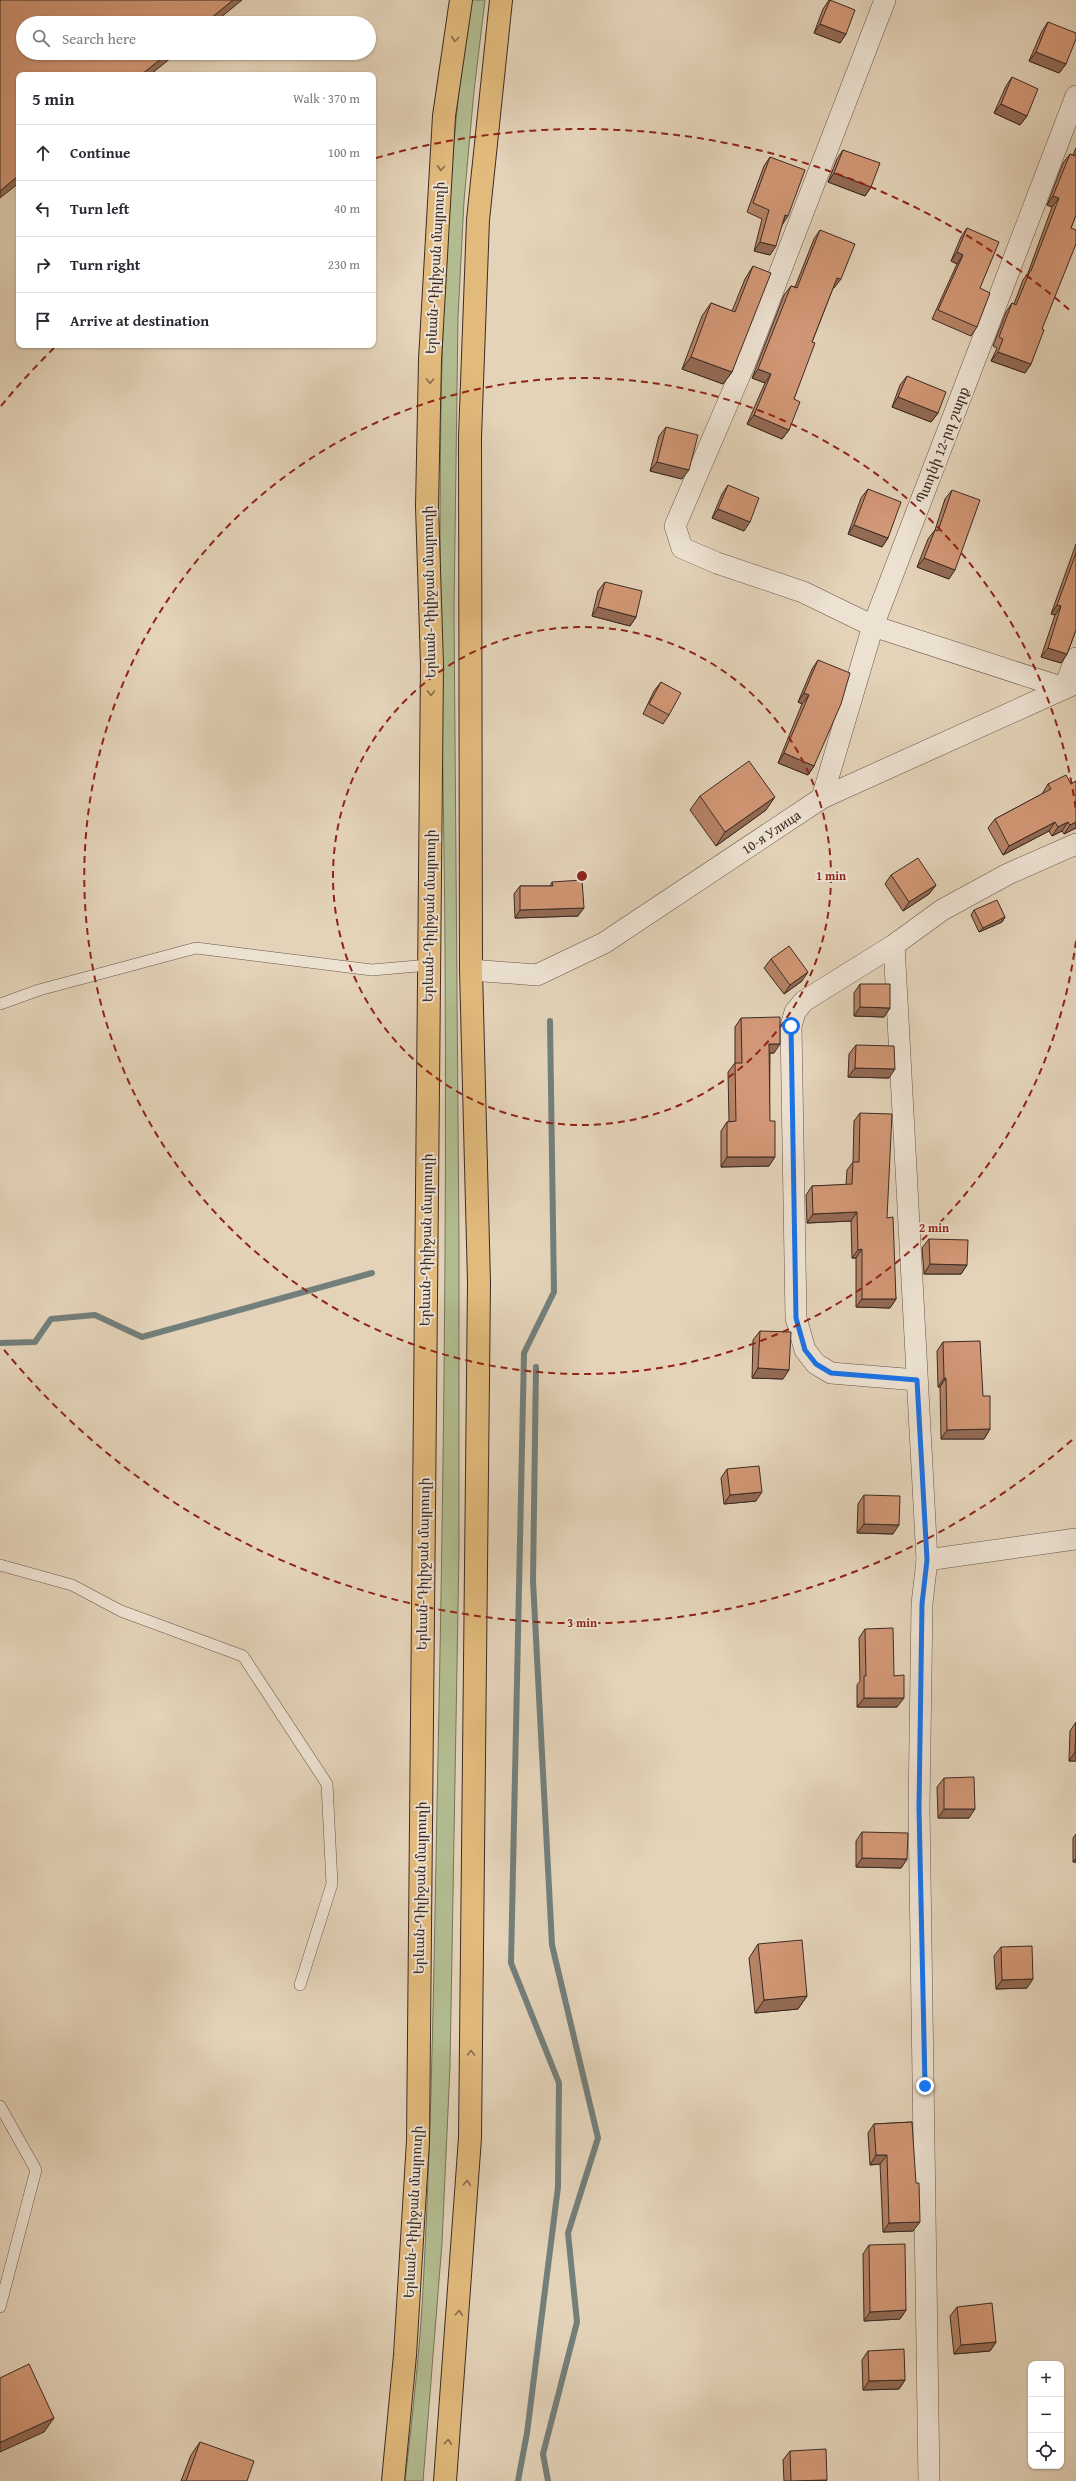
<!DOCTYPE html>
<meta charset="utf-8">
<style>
body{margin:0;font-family:"Gentium Book Plus","Noto Serif Armenian",serif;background:#f7f7f7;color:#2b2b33}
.controls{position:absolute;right:12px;bottom:12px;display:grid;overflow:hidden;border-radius:8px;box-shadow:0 1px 3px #0004}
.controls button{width:36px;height:36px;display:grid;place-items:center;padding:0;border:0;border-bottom:1px solid #e1e1e2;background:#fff;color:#2b2b33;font:20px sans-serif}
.stop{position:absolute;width:12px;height:12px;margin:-9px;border:3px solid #1a73e8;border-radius:50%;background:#fff}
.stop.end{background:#1a73e8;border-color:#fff;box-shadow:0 1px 4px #0008}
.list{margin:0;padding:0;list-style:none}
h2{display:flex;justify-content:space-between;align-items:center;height:52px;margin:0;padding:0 16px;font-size:17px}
h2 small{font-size:13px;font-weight:400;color:#7c7c81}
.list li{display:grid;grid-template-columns:26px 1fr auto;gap:12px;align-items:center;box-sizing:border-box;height:56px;padding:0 16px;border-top:1px solid #e1e1e2}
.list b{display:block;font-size:15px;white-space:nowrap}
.list em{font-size:13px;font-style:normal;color:#7c7c81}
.icon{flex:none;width:22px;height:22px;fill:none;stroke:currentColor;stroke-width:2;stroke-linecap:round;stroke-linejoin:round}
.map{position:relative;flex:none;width:1076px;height:2481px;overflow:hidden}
.search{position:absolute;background:#fff;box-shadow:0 1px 3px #0004;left:16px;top:16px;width:360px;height:44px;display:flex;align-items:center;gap:10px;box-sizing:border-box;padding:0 14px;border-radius:22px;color:#7c7c81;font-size:15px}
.panel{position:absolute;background:#fff;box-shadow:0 1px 3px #0004;left:16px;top:72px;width:360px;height:276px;border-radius:8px}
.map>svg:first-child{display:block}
.green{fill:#b2bc90;stroke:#77745a}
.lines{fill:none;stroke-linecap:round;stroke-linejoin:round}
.stream{stroke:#737f7b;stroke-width:6}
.service-casing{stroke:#665549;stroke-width:12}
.minor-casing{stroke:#665549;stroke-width:22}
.trunk-casing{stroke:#3c2b24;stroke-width:24}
.service{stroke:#ede2d2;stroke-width:11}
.minor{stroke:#ede2d2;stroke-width:21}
.trunk{stroke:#e2ba7c;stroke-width:22}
.wall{fill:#b58265;stroke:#3c2b24}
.shaded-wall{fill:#936a53;stroke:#3c2b24}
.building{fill:#d29776;stroke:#3c2b24}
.oneway{stroke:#876b4c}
.route{stroke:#1a73e8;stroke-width:5}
.ring{fill:none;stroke:#8f2418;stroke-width:2;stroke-dasharray:7 5}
.labels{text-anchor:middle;stroke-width:4;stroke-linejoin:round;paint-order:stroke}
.street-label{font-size:14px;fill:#3c2b24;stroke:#ede2d2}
.centre{fill:#8f2418;stroke:#ede2d2;stroke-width:2}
.ring-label{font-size:12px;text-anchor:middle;font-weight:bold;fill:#8f2418;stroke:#ede2d2;stroke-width:4;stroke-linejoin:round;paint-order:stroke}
</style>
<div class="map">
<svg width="1076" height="2481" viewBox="0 0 1076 2481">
<rect width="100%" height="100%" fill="#e4d3b9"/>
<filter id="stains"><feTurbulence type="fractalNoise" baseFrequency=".005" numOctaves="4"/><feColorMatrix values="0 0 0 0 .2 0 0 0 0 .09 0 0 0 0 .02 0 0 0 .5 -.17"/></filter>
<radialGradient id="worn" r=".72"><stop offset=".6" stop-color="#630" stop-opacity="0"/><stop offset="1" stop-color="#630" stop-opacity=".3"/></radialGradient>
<path class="green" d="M470,0H485L474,91L464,201L458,317L454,610L459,1245V1550L450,2066L442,2243L423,2481H405C413,2411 421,2340 424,2270C432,2116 434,1962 437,1808C443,1521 447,1234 445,947C443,631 426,314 470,0Z"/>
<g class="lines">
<g class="stream">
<polyline points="0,1343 35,1342 51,1319 95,1315 142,1337 372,1273"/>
<polyline points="536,1367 533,1581 552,1945 598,2138 568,2233 577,2322 543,2454 548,2481"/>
<polyline points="518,2481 527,2433 558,2187 559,2083 511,1963 524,1353 554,1292 550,1021"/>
</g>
<g class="service-casing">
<g id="service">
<polyline points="0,1004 39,990 196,948 372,970 429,965"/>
<polyline points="0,1565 72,1585 121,1611 243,1656 327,1784 332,1884 300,1985"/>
<polyline points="0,2106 36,2170 0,2307"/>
</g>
</g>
<g class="minor-casing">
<g id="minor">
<polyline points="885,0 745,363 675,526 682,548 717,563 803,592 873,626 1064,688 1076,658"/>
<polyline points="822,798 873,626 1076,96"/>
<polyline points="894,945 927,1560 922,1604 919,1808 929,2481"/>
<polyline points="471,970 537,975 604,943 822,798 1070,686"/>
<polyline points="917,1380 831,1373 816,1364 805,1350 796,1318 791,1026 795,1012 804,1001 894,945 942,910 1008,874 1076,844"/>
<polyline points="927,1560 1076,1539"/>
</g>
</g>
<g class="trunk-casing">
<g id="trunk">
<polyline points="393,2481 405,2355 418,2141 432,665 427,506 430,360 444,116 461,0"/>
<polyline points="445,2481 470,2138 479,1283 471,970 470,437 478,220 501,0"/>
</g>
</g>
<use href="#service" class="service"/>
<use href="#minor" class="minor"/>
<use href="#trunk" class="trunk"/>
</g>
<g class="wall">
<polygon points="829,0 846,34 840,43 814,33 823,9"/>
<polygon points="1048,22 1066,64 1059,73 1029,61 1042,31"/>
<polygon points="1012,77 1027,116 1020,125 994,113 1006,86"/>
<polygon points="1076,148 1076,215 1071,228 1031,364 1025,373 991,361 997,348 993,346 1006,312 1012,303 1014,304 1023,280 1028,273 1052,207 1047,205 1063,163 1070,154 1073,155"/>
<polygon points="843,150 871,187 865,196 828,182 837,159"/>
<polygon points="770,157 783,223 770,255 754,251 762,219 747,212 764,166"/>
<polygon points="967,228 977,327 971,336 932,319 957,264 951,261 961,237"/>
<polygon points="820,230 834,288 833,288 812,342 794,399 789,430 782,439 747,424 765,383 752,378 784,295 791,286 795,287 814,239"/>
<polygon points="753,266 732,372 723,384 682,369 702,316 711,303 732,311 745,279"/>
<polygon points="907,376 938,413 931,422 892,407 900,385"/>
<polygon points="666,427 682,479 650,471 659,436"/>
<polygon points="728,485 744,531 712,518 722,494"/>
<polygon points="868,489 888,538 882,547 848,534 861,498"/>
<polygon points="952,490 949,579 917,567 928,539 935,530 945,499"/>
<polygon points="1076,544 1076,630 1067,654 1061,663 1041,657 1055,615 1051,614"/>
<polygon points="605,582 636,617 630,626 592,616 598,591"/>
<polygon points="818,660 814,766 808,775 778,763 802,704 798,702 812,669"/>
<polygon points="661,682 669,715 663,724 643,714 654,691"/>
<polygon points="1076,781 1076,828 1064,834 1062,831 1052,836 1049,831 1003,855 988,828 995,819 1042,794 1048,784 1071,784"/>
<polygon points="700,796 766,810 716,846 690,810"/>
<polygon points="891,875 936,885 929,894 903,911 885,884"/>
<polygon points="552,882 578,916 515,918 514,894 520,886 550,886"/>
<polygon points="974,910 1005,917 1002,922 979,932 971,915"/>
<polygon points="771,959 802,981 784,994 764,968"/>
<polygon points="860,984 890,1008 884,1017 854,1016 854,993"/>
<polygon points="741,1018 774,1053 770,1053 769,1166 721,1167 721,1131 727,1122 729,1121 728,1072 735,1063 735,1027"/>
<polygon points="856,1045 889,1078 848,1077 849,1054"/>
<polygon points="860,1113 887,1218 896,1299 890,1308 856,1307 856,1258 852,1258 851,1221 807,1223 806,1195 812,1186 846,1185 847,1170 853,1162 854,1121"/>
<polygon points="929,1239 967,1265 961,1274 924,1274 922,1248"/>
<polygon points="760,1331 783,1379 752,1378 753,1340"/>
<polygon points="943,1342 990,1429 984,1439 941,1439 940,1387 938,1387 937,1351"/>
<polygon points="727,1469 756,1501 724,1504 721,1478"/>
<polygon points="864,1495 893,1534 857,1533 858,1504"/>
<polygon points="865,1629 894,1676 897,1707 857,1707 857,1685 860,1681 859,1638"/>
<polygon points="1076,1722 1076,1761 1069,1761 1070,1731"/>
<polygon points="944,1778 969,1818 938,1818 937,1787"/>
<polygon points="862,1832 907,1859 901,1868 856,1867 856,1841"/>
<polygon points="1076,1834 1076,1862 1073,1862 1073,1838"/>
<polygon points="758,1944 807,1996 798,2009 755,2013 749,1958"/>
<polygon points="1001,1947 1027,1988 996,1989 994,1956"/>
<polygon points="912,2122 913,2231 883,2232 880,2164 870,2165 868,2133 874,2124"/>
<polygon points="869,2245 906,2310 900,2319 864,2321 863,2254"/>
<polygon points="957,2307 996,2342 990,2351 954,2354 950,2316"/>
<polygon points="868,2351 905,2380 899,2389 863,2390 862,2360"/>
<polygon points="200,2442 247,2481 181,2481 191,2455"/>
<polygon points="790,2451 826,2481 784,2481 783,2460"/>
</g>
<g class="shaded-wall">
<polygon points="233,0 242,0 214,23 205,23"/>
<polygon points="820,24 846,34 840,43 814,33"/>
<polygon points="1036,52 1066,64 1059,73 1029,61"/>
<polygon points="168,53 177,53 150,75 141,75"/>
<polygon points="1001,104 1027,116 1020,125 994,113"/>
<polygon points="834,173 871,187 865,196 828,182"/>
<polygon points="19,175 19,183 0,198 0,191"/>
<polygon points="1053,196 1059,198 1052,207 1047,205"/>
<polygon points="785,215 788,216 782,225"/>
<polygon points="760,242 776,246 770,255 754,251"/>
<polygon points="957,252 963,255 957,264 951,261"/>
<polygon points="837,278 841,279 834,288 830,287"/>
<polygon points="998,352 1031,364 1025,373 991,361"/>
<polygon points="691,357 732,372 723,384 682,369"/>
<polygon points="758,369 771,374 765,383 752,378"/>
<polygon points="898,397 938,413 931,422 892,407"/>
<polygon points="754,415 789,430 782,439 747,424"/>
<polygon points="657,462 689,470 682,479 650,471"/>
<polygon points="718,509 750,522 744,531 712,518"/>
<polygon points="854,525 888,538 882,547 848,534"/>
<polygon points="924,558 955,570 949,579 917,567"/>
<polygon points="1057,605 1061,606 1055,615 1051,614"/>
<polygon points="598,607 636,617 630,626 592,616"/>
<polygon points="1048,648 1067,654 1061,663 1041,657"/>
<polygon points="804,693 809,695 802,704 798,702"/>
<polygon points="784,753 814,766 808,775 778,763"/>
<polygon points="775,797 766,810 716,846 725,832"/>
<polygon points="1055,822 1049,831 1003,855 1009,846"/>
<polygon points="1068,822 1062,831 1052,836 1058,827"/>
<polygon points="1076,822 1076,828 1064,834 1070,825"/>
<polygon points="936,885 929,894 903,911 909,902"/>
<polygon points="584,908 578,916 515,918 520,910"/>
<polygon points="1005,917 1002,922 979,932 983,928"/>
<polygon points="808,972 802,981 784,994 790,985"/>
<polygon points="860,1007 890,1008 884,1017 854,1016"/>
<polygon points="769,1044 780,1044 774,1053 763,1053"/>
<polygon points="855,1068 895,1069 889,1078 848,1077"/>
<polygon points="727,1157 775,1157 769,1166 721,1167"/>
<polygon points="857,1212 851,1221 807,1223 813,1214"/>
<polygon points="862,1249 856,1258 852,1258 858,1250"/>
<polygon points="930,1264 967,1265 961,1274 924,1274"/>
<polygon points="862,1299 896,1299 890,1308 856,1307"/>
<polygon points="758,1368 789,1370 783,1379 752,1378"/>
<polygon points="944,1378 946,1378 940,1387 938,1387"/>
<polygon points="990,1429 984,1439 941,1439 947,1430"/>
<polygon points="762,1492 756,1501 724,1504 730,1495"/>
<polygon points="864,1524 899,1525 893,1534 857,1533"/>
<polygon points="864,1698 904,1698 897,1707 857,1707"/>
<polygon points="1075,1752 1076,1752 1076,1761 1069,1761"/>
<polygon points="944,1809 975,1809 969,1818 938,1818"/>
<polygon points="862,1858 907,1859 901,1868 856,1867"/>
<polygon points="1076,1858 1076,1862 1073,1862"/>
<polygon points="1033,1979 1027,1988 996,1989 1002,1980"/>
<polygon points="807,1996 798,2009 755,2013 764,2000"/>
<polygon points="876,2155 887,2155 880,2164 870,2165"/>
<polygon points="920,2222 913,2231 883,2232 889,2223"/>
<polygon points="906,2310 900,2319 864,2321 870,2312"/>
<polygon points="996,2342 990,2351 954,2354 961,2345"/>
<polygon points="905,2380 899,2389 863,2390 869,2381"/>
<polygon points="54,2418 44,2432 0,2452 0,2443 1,2442"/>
<polygon points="827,2480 826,2481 791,2481"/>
</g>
<g class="building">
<polygon points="0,0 233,0 205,23 23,23 23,53 168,53 141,75 19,75 19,175 0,191"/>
<polygon points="830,0 855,10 846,34 820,24"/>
<polygon points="1048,22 1076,33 1076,39 1066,64 1036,52"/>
<polygon points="1012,77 1038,89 1027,116 1001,104"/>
<polygon points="843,150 880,163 871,187 834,173"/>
<polygon points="1070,154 1075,156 1076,155 1076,215 1071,228 1076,230 1076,244 1042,329 1044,330 1031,364 998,352 1003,339 999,337 1012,303 1016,305 1030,271 1031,271 1059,198 1053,196"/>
<polygon points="770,157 805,170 788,216 785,215 776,246 760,242 769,210 753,203"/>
<polygon points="967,228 999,242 980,288 990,293 977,327 938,310 963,255 957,252"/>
<polygon points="820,230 855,244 841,279 837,278 812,342 815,343 794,399 800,402 789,430 754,415 771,374 758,369 791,286 797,288"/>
<polygon points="753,266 771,273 732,372 691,357 711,303 735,312"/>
<polygon points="907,376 946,392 938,413 898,397"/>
<polygon points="666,427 698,435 689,470 657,462"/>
<polygon points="728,485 759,498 750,522 718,509"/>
<polygon points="868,489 901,502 888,538 854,525"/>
<polygon points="952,490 980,500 955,570 924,558 935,530 938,531"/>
<polygon points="1076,553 1076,630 1067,654 1048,648 1061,606 1057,605"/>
<polygon points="605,582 642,591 636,617 598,607"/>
<polygon points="818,660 850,673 841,704 814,766 784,753 809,695 804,693"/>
<polygon points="661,682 681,693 669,715 649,704"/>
<polygon points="749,761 775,797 725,832 700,796"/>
<polygon points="1066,775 1071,784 1076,781 1076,822 1070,825 1068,822 1058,827 1055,822 1009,846 995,819 1051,789 1048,784"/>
<polygon points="918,858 936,885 909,902 891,875"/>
<polygon points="582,880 584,908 520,910 520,886 553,886 552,882"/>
<polygon points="997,900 1005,917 983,928 974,910"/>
<polygon points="789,946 808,972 790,985 771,959"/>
<polygon points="860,984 890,984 890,1008 860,1007"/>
<polygon points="780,1017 780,1044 769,1044 770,1121 775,1121 775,1157 727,1157 727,1122 736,1121 735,1063 742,1063 741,1018"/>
<polygon points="856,1045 894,1046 895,1069 855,1068"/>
<polygon points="860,1113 892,1114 887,1218 893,1217 896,1299 862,1299 862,1249 858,1250 857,1212 813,1214 812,1186 852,1184 853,1162 859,1162"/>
<polygon points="929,1239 968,1240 967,1265 930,1264"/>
<polygon points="760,1331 791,1332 789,1370 758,1368"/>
<polygon points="980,1341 983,1396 990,1396 990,1429 947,1430 946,1378 944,1378 943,1342"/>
<polygon points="759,1466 762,1492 730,1495 727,1469"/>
<polygon points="864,1495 900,1496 899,1525 864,1524"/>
<polygon points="893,1628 894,1676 904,1675 904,1698 864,1698 864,1676 866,1676 865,1629"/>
<polygon points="1076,1722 1076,1752 1075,1752"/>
<polygon points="974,1777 975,1809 944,1809 944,1778"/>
<polygon points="862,1832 908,1833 907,1859 862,1858"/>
<polygon points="802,1940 807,1996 764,2000 758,1944"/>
<polygon points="1032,1946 1033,1979 1002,1980 1001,1947"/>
<polygon points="912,2122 916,2183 919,2183 920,2222 889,2223 887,2155 876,2155 874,2124"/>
<polygon points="905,2244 906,2310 870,2312 869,2245"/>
<polygon points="992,2303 996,2342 961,2345 957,2307"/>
<polygon points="904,2349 905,2380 869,2381 868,2351"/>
<polygon points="29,2364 54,2418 1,2442 0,2441 0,2378"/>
<polygon points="200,2442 254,2461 247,2481 186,2481"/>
<polygon points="826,2449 827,2480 791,2481 790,2451"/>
</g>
<defs><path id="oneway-chevron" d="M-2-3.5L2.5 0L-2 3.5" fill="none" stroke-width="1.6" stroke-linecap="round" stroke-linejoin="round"/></defs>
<g class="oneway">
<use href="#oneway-chevron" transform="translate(455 39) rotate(98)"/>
<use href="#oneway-chevron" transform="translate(441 168) rotate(94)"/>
<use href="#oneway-chevron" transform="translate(430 381) rotate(91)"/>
<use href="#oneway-chevron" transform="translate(431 693) rotate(91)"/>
<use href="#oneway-chevron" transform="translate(471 2053) rotate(-89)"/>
<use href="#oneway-chevron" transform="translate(467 2183) rotate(-86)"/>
<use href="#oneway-chevron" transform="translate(459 2313) rotate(-86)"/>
<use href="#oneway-chevron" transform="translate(448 2442) rotate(-85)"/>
</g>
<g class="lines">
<polyline class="route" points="791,1026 796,1318 805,1350 816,1364 831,1373 917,1380 927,1560 922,1604 919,1808 925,2086"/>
</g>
<g class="ring">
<circle cx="582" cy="876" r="249"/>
<path d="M1076 941A498 498 0 1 1 1076 811"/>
<path d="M1072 1440A747 747 0 0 1 1 1346M1 406A747 747 0 0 1 54 348M376 158A747 747 0 0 1 1072 312"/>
</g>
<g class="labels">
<g class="street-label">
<text transform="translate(435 268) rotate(-87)" y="5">Երևան-Դիլիջան մայրուղի</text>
<text transform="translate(942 445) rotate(-69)" y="5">Պտղնի 12-րդ շարք</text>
<text transform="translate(429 592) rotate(-91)" y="5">Երևան-Դիլիջան մայրուղի</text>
<text transform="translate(771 832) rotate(-34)" y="5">10-я Улица</text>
<text transform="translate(429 916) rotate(-89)" y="5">Երևան-Դիլիջան մայրուղի</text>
<text transform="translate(426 1240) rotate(-89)" y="5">Երևան-Դիլիջան մայրուղի</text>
<text transform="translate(423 1564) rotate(-89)" y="5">Երևան-Դիլիջան մայրուղի</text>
<text transform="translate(420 1888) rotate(-89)" y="5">Երևան-Դիլիջան մայրուղի</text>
<text transform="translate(413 2212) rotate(-87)" y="5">Երևան-Դիլիջան մայրուղի</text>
</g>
</g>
<circle cx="582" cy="876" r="6" class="centre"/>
<g class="ring-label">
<text x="831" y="880">1 min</text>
<text x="934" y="1232">2 min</text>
<text x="582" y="1627">3 min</text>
</g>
<rect width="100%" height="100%" filter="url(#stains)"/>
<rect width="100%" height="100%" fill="url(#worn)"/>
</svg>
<div class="controls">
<button>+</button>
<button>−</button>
<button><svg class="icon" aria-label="locate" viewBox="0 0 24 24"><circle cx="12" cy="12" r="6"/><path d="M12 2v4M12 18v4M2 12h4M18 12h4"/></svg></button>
</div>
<div class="stop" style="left:791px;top:1026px"></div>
<div class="stop end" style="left:925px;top:2086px"></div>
<div class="search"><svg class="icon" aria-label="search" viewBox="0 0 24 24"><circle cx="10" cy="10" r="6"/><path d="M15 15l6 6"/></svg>Search here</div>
<section class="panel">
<h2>5 min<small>Walk · 370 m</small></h2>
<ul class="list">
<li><svg class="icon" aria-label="ahead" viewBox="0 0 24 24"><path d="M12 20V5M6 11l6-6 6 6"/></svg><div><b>Continue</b></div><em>100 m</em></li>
<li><svg class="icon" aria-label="left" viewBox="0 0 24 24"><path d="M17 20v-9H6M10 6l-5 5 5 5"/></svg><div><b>Turn left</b></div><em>40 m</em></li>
<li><svg class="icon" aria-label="right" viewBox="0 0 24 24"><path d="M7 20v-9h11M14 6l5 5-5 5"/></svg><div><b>Turn right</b></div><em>230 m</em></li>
<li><svg class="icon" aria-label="arrive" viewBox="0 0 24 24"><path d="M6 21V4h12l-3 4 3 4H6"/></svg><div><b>Arrive at destination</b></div></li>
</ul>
</section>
</div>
